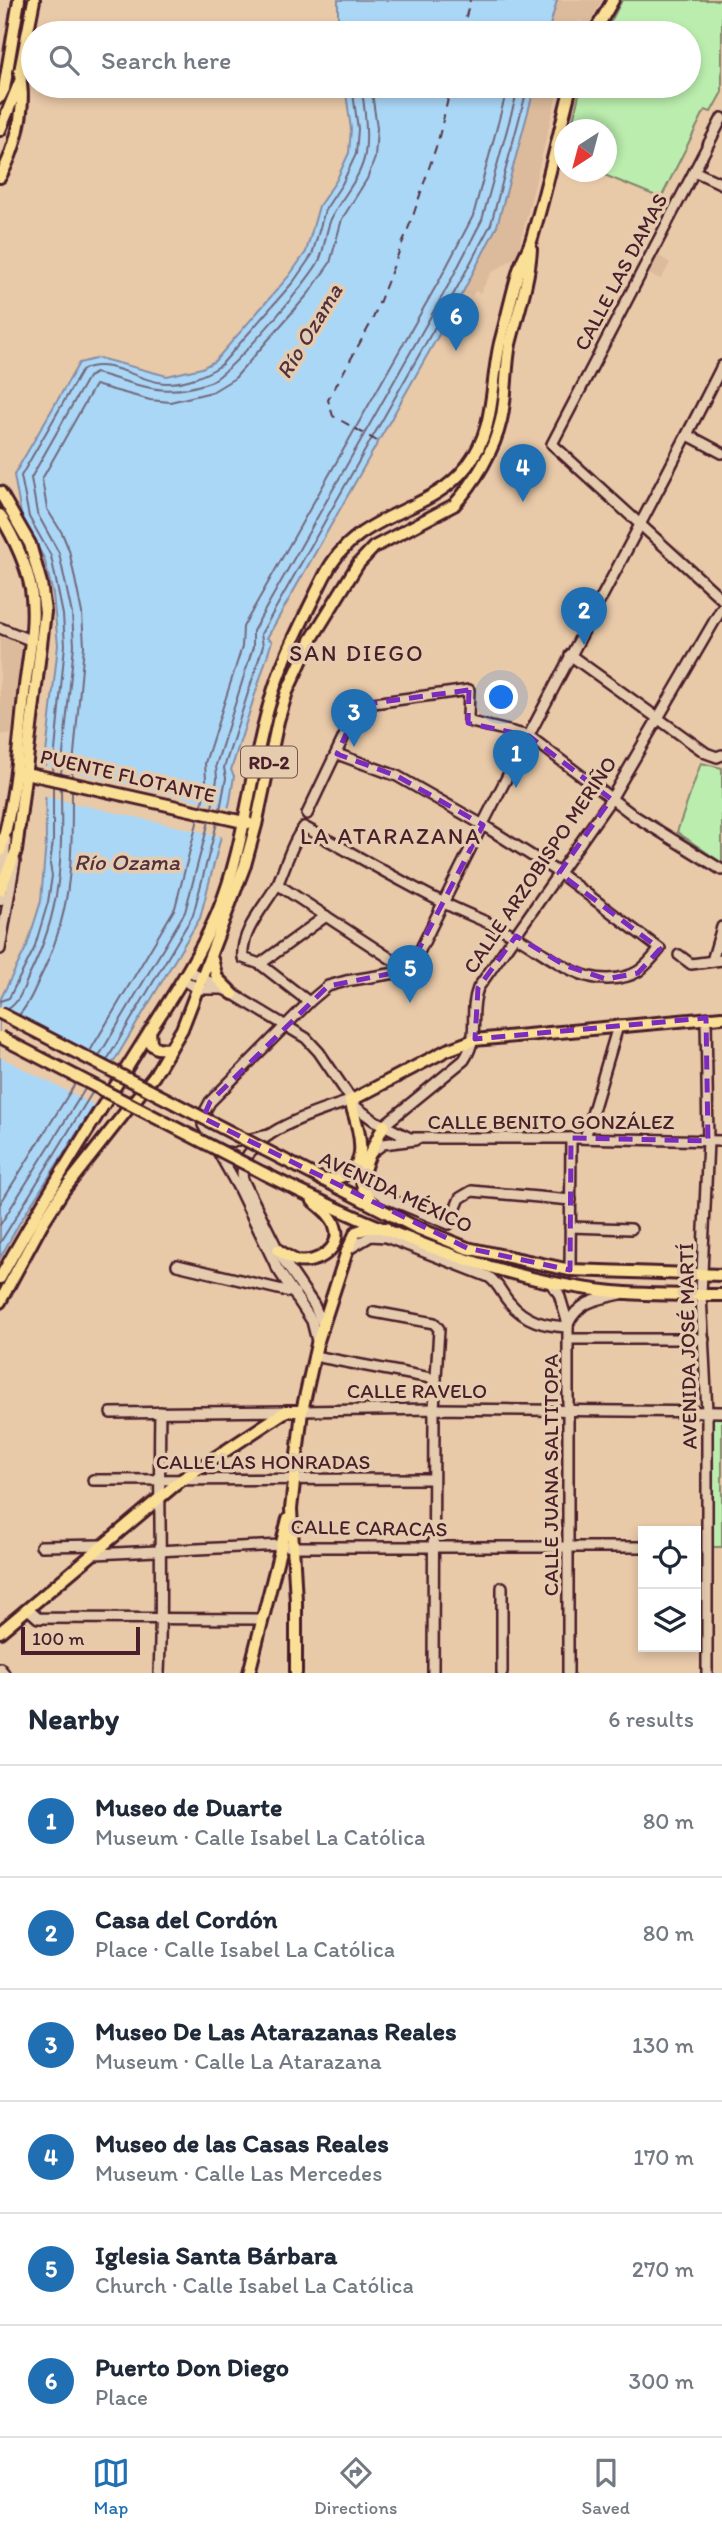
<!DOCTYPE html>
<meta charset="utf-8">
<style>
body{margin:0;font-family:Itim,sans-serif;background:#f6f6f7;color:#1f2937}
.controls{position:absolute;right:21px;bottom:21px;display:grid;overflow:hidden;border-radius:0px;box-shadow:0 4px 10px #0003}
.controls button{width:63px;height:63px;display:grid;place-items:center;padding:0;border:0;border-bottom:2px solid #e0e1e3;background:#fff;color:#1f2937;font:35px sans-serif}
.compass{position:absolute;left:554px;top:119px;width:63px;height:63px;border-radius:50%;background:#fff;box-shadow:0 4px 10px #0003;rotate:216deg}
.scale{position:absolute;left:21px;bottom:18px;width:119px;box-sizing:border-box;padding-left:7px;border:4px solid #4a1f2b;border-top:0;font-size:19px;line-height:24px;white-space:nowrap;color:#4a1f2b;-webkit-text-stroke:5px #e6ccae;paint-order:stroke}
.you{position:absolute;left:502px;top:698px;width:24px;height:24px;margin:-18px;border:5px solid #fff;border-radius:50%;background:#1a73e8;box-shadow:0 0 0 10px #1a73e833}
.badge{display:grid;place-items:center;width:46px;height:46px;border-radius:50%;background:#1f6fb2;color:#fff;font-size:23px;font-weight:700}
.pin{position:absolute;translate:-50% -58px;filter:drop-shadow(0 2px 4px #0008)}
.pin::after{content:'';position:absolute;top:37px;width:24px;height:21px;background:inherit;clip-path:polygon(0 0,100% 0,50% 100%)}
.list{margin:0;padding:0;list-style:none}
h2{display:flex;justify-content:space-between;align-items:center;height:91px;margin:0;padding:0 28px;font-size:30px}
h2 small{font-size:23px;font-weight:400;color:#747a83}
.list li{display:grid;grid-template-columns:46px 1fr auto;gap:21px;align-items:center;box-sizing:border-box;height:112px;padding:0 28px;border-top:2px solid #e0e1e3}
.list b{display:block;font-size:26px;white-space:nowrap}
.list p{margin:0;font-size:23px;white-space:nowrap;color:#747a83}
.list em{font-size:23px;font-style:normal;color:#747a83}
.icon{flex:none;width:38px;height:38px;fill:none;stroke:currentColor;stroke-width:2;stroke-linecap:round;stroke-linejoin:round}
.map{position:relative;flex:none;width:722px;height:1673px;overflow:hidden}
.search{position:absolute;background:#fff;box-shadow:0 4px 10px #0003;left:21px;right:21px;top:21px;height:77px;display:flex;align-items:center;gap:18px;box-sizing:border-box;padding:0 24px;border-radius:38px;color:#747a83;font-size:26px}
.sheet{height:763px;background:#fff}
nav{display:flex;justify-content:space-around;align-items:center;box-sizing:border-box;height:98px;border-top:2px solid #e0e1e3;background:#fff;font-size:19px;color:#747a83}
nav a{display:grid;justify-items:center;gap:4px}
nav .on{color:#1f6fb2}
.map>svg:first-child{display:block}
.built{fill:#dcba9c}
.green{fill:#bbeeae;stroke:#82866c;stroke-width:2}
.water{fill:#abd7f7;stroke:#848da5;stroke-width:2}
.pier{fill:#e8c9a8}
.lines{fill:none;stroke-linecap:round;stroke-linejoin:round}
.shore{stroke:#71697d;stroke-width:2}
.ferry{stroke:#54313f;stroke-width:2;stroke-dasharray:9 7;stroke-linecap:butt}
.minor-casing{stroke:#4a1f2b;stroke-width:14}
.major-casing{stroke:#4a1f2b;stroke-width:16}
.minor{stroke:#e6ccae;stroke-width:9}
.major{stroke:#fadf96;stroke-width:10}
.major-bridge-casing{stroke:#4a1f2b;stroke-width:16;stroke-linecap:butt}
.major-bridge{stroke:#fadf96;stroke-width:10}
.marked{fill:none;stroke:#7b2cbf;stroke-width:5;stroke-dasharray:14 9;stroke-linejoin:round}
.labels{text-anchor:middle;stroke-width:7;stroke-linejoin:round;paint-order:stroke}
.shield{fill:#e6ccae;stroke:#795352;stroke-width:2}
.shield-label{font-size:19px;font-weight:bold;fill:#4a1f2b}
.street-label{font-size:21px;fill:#4a1f2b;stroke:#e6ccae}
.water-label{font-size:23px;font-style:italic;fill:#54313f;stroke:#e6ccae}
.neighbourhood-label{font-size:23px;letter-spacing:2px;fill:#4a1f2b;stroke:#e6ccae}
</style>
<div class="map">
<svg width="722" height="1673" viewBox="0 0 722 1673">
<rect width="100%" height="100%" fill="#e8c9a8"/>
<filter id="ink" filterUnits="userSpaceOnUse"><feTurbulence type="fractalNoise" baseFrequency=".0143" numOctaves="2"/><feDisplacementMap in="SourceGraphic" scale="14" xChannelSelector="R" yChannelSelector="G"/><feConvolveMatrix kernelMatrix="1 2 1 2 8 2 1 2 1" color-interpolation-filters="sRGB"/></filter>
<g filter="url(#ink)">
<g class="built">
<polygon points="557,0 602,0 589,25 579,20 571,33 548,33"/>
<polygon points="535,86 559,86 517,256 491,273 480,293 475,291 472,296 463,292 497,226"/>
<polygon points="657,255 670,263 661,279 647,274"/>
<polygon points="0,637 23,644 11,735 0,734"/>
</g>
<g class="green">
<polygon points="622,0 722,0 722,92 711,112 705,110 661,198 597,172 606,172 606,130 571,129 581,86 689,86 689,33 605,33"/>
<polygon points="701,763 722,768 722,863 677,832"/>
<polygon points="707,1412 722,1412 722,1547 706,1547"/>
</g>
<g class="water">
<polygon points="338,0 557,0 548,33 338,33"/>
<polygon points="345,86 535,86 497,226 463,292 267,638 272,641 231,770 234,776 230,801 200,918 113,1063 94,1106 20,1222 0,1258 0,1000 27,946 41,901 46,841 45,763 58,645 53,594 44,558 22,520 14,475 79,363 99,358 167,376 202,368 215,361 289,276 306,252 319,206 336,181 349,153 351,129"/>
</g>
<g class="pier">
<polygon points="42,765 231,808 224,837 42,796"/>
<polygon points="0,1006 116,1066 98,1107 0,1057"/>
</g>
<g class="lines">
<g class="shore">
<path d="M53,772L65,645L63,615L51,556L29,517L21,476L82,370C106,358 133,377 157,382C177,386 204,377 221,365L294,281L312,255L325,210L342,184L356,154L358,129L352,86"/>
<path d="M61,774L74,645L72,614L59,553L37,513L31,478L88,377L96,373C140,385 165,399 210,382C230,374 308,282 319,261C326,246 325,229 333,215C343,195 361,178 365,154C368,132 365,108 361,86"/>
<polyline points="72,776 84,646 82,613 69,550 62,533 47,509 42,479 95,385 150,400 170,402 212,392 235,378 309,293 330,263 342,219 367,179 375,158 377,128 371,86"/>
<polyline points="202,805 206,780 205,763 242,647 243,627 440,279 473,216 508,86"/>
<polyline points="212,808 217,779 216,765 253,647 253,631 449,284 482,220 519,86"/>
<polyline points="220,810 226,778 224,768 263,646 261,634 457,288 491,224 528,86"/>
<polyline points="0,1001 9,998 34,949 48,902 52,876 50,864 53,841 53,786"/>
<path d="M8,1009C19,1003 23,989 28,978C62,911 62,861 61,788"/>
<path d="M19,1015C28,1006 33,993 38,982C72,915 72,864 72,791"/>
<polyline points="90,1051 175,908 198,819"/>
<polyline points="99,1056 185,912 209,821"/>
<polyline points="107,1060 193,915 217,823"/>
<polyline points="0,1204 75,1084"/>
<polyline points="0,1225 85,1089"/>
<polyline points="0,1243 92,1093"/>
</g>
<g class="ferry">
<polyline points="462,33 470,0"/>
<polyline points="377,441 333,416 328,400 372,321 413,216 438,141 451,86"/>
</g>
<g class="minor-casing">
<g id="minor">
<polyline points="722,118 552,444 722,599"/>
<polyline points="694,171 722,184"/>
<polyline points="688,435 722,453"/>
<polyline points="0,628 30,640"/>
<polyline points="570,655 706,753 717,757 722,755"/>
<polyline points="307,814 359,705 469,690 468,717 471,722 529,736 633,815 722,870"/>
<polyline points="277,884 408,970"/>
<polyline points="0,900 6,840"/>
<path d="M326,916L260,964L243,958C240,931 266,905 278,883C286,865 292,842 304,827C351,852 397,880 444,903C468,915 494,924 517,937C544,952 575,980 608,979C636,978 644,969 660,949L559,873L483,825L397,776L337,754"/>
<polyline points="0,949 15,861"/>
<polyline points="679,955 691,964 722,960"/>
<polyline points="712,961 722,927"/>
<polyline points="260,964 309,1002"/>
<polyline points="189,971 233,994 306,1038 319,1052 357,1108 375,1121 410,1138 571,1138 722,1141"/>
<polyline points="184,980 198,989 223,989"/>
<polyline points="706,1018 708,1141 701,1295 707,1412 707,1673"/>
<path d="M384,1125L464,1060C481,1035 468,1014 478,988L611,799L722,608"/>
<path d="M209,1132C226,1148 249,1139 269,1135"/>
<polyline points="585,1138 618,1026"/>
<polyline points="372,1152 383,1144 415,1140"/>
<polyline points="365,1173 375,1190 384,1197 449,1224 460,1198 472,1191 571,1200"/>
<polyline points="570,1227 631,1229"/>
<path d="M349,1249L371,1236L386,1237L489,1277C499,1284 501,1293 509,1302C525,1321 544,1326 568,1327"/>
<polyline points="177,1265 295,1293"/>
<polyline points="570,1270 571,1138"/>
<polyline points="550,1282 559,1294 568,1324 568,1673"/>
<polyline points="374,1312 434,1323 439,1329 434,1409 433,1673"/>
<path d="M568,1324C579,1301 598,1299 621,1294"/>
<path d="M323,1325L314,1305L282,1258L243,1180C233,1136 319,1111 350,1101"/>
<polyline points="569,1339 704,1339"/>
<path d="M317,1341L312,1321L277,1268L238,1187L203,1125V1115L210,1102L309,1002L328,986L346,981L402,972L413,965C510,762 621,567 722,366"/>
<polyline points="314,1356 436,1379"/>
<polyline points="302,1411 434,1409 722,1412"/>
<polyline points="111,1413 286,1411"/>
<polyline points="93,1480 433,1479"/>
<polyline points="41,1546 104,1545"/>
<polyline points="95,1554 281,1545 294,1547 643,1547"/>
<polyline points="28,1609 38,1618 263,1619"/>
<polyline points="0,1668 4,1673"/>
<path d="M159,1673C163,1586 158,1499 160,1412"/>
<polyline points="502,1673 502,1587"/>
</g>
</g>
<g class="major-casing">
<g id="major">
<polyline points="594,33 613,0"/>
<polyline points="0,97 4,89 19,0"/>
<polyline points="0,130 21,79 20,71 34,0"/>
<path d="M0,177C15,151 25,113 21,83"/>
<polyline points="0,492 30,544 41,583 45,612 16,851 0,890"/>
<path d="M0,515C14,538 26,562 31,589C36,621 29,654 25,686C19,741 16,798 0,851"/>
<polyline points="21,772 248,823"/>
<polyline points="212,959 217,978 233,994"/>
<polyline points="150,1031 151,1044 157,1048 170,1049"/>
<polyline points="265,1150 415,1227 467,1248 570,1270 722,1275"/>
<path d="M263,1173C369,1227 507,1285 626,1293C658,1295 690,1295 722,1295"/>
<path d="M322,1180C375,1178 361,1136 350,1101L447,1050L474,1040L722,1017"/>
<path d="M376,1206C372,1200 366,1194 363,1188C358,1172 377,1140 384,1125"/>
<path d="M278,1250C284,1254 291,1259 297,1261C317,1265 343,1248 335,1226C332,1215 321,1208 313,1201"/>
<path d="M0,1278C43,1200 91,1125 138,1050C166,1005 196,963 217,914C245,848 249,777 268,709C280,662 303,620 324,577C357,509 428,517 467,466C496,429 490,386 500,343C507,318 512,293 519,270C522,259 529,249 532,238C547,188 558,137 571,86"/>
<path d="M0,1302L42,1224L63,1191L154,1076L182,1029L245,865L256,825L278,721L287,692L311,640L358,564L374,547L454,505C475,482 494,451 501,420C507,395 505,369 510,344C518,312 529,282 531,249"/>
<polyline points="0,1632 181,1480 286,1411 302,1411"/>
<polyline points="249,1673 288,1519"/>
<polyline points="296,1673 296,1601 291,1509 302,1411 317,1344 347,1251 356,1232 368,1228 386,1228"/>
</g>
</g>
<use href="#minor" class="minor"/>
<use href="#major" class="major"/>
<g class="major-bridge-casing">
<g id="major-bridge">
<polyline points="0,1013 265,1150"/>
<polyline points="0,1037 263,1173"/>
</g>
</g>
<use href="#major-bridge" class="major-bridge"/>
</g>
</g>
<path class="marked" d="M469,690L468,723L529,736L611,799L559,873L660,949L638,973L606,979L564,965L516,936L478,988L475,1039L706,1018L708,1141L571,1138L570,1270L467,1248L203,1118L210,1102L328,986L408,970L483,825L397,776L337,754L359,705Z"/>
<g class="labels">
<rect class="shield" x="241" y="746.5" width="56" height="31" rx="5"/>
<g class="shield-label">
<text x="269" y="769">RD-2</text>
</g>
<g class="street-label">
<text transform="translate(621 272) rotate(-62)" y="7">CALLE LAS DAMAS</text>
<text transform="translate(128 776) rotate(13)" y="7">PUENTE FLOTANTE</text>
<text transform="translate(540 865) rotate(-56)" y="7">CALLE ARZOBISPO MERIÑO</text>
<text x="551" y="1129">CALLE BENITO GONZÁLEZ</text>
<text transform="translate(396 1192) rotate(25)" y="7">AVENIDA MÉXICO</text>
<text transform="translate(688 1346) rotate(-91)" y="7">AVENIDA JOSÉ MARTÍ</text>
<text x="417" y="1398">CALLE RAVELO</text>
<text x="263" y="1469">CALLE LAS HONRADAS</text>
<text transform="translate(551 1475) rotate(-90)" y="7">CALLE JUANA SALTITOPA</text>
<text transform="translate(369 1528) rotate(1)" y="7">CALLE CARACAS</text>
</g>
<g class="water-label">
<text transform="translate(309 331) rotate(-59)" y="8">Río Ozama</text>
<text x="127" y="870">Río Ozama</text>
</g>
<g class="neighbourhood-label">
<text x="357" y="661">SAN DIEGO</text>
<text x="391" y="844">LA ATARAZANA</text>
</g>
</g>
</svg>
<div class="controls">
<button><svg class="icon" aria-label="locate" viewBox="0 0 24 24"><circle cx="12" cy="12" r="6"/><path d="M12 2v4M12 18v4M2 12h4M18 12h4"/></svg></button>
<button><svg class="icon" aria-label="layers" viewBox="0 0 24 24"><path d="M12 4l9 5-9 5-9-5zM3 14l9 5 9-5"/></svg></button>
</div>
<svg class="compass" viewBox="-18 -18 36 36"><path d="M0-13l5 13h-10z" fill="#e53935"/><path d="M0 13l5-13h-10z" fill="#747a83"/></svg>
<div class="scale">100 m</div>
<div class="you"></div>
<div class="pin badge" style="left:516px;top:788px">1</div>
<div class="pin badge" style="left:584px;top:645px">2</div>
<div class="pin badge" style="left:354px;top:747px">3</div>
<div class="pin badge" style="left:523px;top:502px">4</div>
<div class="pin badge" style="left:410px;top:1003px">5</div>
<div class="pin badge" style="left:456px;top:351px">6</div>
<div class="search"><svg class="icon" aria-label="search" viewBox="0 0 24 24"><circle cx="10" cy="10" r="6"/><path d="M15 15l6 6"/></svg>Search here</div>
</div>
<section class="sheet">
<h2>Nearby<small>6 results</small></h2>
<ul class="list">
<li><span class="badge">1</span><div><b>Museo de Duarte</b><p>Museum · Calle Isabel La Católica</p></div><em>80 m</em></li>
<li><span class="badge">2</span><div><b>Casa del Cordón</b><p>Place · Calle Isabel La Católica</p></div><em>80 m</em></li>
<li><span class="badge">3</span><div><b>Museo De Las Atarazanas Reales</b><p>Museum · Calle La Atarazana</p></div><em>130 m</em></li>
<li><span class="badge">4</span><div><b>Museo de las Casas Reales</b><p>Museum · Calle Las Mercedes</p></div><em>170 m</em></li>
<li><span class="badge">5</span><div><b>Iglesia Santa Bárbara</b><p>Church · Calle Isabel La Católica</p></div><em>270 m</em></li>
<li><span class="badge">6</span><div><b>Puerto Don Diego</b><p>Place</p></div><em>300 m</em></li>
</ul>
</section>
<nav>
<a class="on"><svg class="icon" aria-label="map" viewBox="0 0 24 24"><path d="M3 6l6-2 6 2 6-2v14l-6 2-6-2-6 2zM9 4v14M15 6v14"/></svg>Map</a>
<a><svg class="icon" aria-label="directions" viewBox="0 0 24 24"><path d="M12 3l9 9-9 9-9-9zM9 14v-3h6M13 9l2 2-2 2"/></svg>Directions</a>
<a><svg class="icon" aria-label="saved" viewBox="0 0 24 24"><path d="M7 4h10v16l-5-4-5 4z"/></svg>Saved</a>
</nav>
